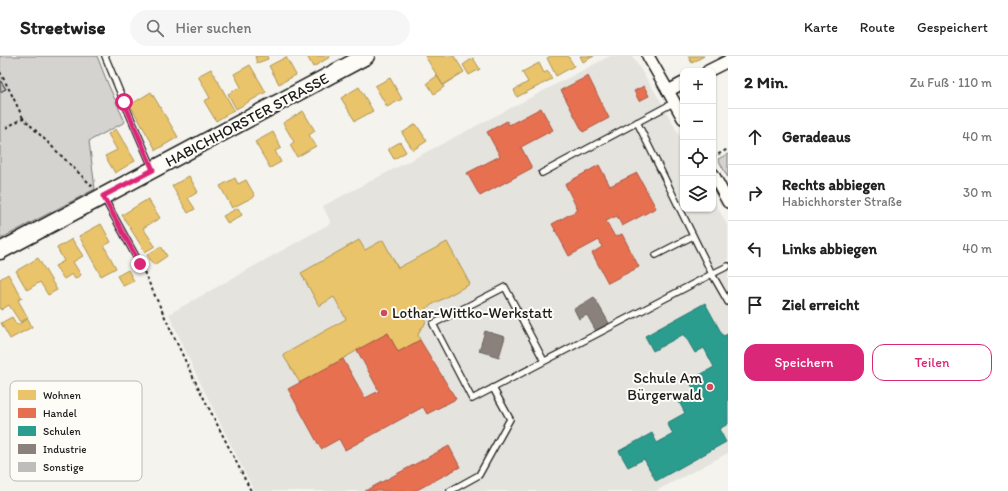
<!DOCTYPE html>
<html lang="de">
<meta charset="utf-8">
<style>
body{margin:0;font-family:Itim,sans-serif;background:#f6f6f6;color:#222}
.controls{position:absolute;right:12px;top:12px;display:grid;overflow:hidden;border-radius:8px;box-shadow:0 1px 3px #0004}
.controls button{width:36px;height:36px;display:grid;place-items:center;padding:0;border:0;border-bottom:1px solid #e0e0e0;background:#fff;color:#222;font:20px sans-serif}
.stop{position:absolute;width:12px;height:12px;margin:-9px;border:3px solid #db2777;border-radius:50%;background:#fff}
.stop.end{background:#db2777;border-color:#fff;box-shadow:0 1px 4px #0008}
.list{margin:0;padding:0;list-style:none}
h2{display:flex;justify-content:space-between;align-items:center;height:52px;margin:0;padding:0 16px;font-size:17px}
h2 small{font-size:13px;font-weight:400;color:#767676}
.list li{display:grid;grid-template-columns:26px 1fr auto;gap:12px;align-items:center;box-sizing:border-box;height:56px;padding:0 16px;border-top:1px solid #e0e0e0}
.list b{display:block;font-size:15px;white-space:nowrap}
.list p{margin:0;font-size:13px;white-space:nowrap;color:#767676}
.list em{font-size:13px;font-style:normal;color:#767676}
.actions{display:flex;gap:8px;padding:12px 16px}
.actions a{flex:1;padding:9px 0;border:1px solid #db2777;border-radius:12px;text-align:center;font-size:14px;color:#db2777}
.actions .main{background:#db2777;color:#fff}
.icon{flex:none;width:22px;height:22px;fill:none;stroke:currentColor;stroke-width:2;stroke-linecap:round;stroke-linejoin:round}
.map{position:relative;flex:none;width:728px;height:435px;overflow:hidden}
header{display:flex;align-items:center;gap:24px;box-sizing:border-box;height:56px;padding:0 20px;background:#fff;border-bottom:1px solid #e0e0e0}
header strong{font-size:19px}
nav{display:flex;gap:22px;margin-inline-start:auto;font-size:14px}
.search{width:280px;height:36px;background:#f6f6f6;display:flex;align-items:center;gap:10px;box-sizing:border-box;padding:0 14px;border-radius:22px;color:#767676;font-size:15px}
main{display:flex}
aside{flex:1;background:#fff}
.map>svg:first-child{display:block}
.built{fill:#e4e3de}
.green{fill:#d4d3cf;stroke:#787876}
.homes{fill:#e9c46a;stroke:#ac9253}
.shops{fill:#e76f51;stroke:#aa5641}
.schools{fill:#2a9d8f;stroke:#26766c}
.industry{fill:#8a817c;stroke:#69635f}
.building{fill:#bebdba;stroke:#1c1c1c}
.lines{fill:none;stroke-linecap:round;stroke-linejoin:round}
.service-casing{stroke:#1c1c1c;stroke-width:8}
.minor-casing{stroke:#1c1c1c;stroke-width:14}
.secondary-casing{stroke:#1c1c1c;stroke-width:19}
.path{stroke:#1c1c1c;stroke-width:2;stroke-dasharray:3 3;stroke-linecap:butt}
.service{stroke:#fdfcf7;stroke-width:5.5}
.minor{stroke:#fdfcf7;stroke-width:11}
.secondary{stroke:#fdfcf7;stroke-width:16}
.route{stroke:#db2777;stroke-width:5}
.poi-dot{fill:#d1495b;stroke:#fdfcf7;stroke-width:1.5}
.labels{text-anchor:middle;stroke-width:4;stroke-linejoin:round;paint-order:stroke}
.street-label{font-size:15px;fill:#1c1c1c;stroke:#fdfcf7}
.poi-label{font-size:15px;fill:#1c1c1c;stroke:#fdfcf7;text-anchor:start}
.key{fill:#fdfcf7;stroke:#bab9b5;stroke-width:1}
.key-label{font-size:11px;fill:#1c1c1c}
</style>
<header>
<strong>Streetwise</strong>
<div class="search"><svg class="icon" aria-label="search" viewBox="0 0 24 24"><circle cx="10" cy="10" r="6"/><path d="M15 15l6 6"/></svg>Hier suchen</div>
<nav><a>Karte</a><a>Route</a><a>Gespeichert</a></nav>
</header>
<main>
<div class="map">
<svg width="728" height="435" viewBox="0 0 728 435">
<rect width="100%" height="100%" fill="#f4f3ee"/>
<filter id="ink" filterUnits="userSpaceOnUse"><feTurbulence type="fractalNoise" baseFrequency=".025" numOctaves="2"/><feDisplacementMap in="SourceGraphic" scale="8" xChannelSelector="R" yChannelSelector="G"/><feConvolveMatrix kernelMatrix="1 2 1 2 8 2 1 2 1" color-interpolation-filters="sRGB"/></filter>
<g filter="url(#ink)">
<polygon class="built" points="610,0 632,0 660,44 683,86 683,153 713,153 713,142 728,171 728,397 656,435 254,435 194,314 169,258 331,167 323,150"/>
<g class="green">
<polygon points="0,0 97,0 108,28 125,66 89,85 95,133 0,183"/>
<polygon points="728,98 728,122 718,103"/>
</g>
<g class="homes">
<polygon points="255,0 267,0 268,3 257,7"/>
<polygon points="307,0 330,0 330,1 313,11"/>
<polygon points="425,0 454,0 464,16 443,29"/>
<polygon points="551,0 568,0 574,10 556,20 547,2"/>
<polygon points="580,0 594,0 583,6"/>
<polygon points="688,0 704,0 692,7"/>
<polygon points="286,1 296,19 279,28 269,10"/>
<polygon points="473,2 480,13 469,19 463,9"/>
<polygon points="539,7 544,17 548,15 552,23 517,41 514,34 528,26 522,16"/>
<polygon points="250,9 266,36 236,53 228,38 241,31 234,18"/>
<polygon points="211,13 234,54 216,65 204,45 210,42 198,20"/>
<polygon points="437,20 444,31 434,38 427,27"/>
<polygon points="390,22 402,43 387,51 375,30"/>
<polygon points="359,31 373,55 355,65 341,42"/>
<polygon points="151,36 178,81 156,94 130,49"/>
<polygon points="303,55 315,75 309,79 316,90 297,101 290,89 294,86 283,67"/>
<polygon points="416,68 427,85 413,94 402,77"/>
<polygon points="116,73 135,105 115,117 105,100 117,94 108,78"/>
<polygon points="273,76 281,92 275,95 281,106 270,112 255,86"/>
<polygon points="400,86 406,96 394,103 388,93"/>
<polygon points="189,120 198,136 188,142 195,153 188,157 172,130"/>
<polygon points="235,122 238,128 246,124 255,140 232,152 220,130"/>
<polygon points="148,143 160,162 143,172 155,190 145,196 122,159"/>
<polygon points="238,152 242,159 228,168 223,160"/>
<polygon points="101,168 111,186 104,190 116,212 101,220 79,180"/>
<polygon points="72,183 83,200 73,206 81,219 75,223 72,218 64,223 55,210 64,205 57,192"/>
<polygon points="359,184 365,194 383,184 398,212 447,186 470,228 426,252 424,262 426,265 424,270 421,272 418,279 420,284 398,296 388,277 300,327 283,299 346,263 334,241 319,250 301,217"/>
<polygon points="161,190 167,200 154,209 147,199"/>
<polygon points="38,202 57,234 48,239 40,226 27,234 16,215"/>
<polygon points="128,214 134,225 123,230 117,220"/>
<polygon points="8,218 22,242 18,244 28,262 20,266 9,249 1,254 0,251 0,223"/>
<polygon points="12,261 17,269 28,263 32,271 10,283 1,267"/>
</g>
<g class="shops">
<polygon points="588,20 609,62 583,76 561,34"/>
<polygon points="644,30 649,40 639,45 634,35"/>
<polygon points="541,52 553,74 521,91 532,112 480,140 467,117 500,100 487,76 507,65 509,69"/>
<polygon points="599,109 610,130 637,117 656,152 622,170 617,160 606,165 615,181 622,178 639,211 608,227 592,197 602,191 599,184 569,200 552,168 578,154 565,128"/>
<polygon points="388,277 398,296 420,284 456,343 427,358 423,351 345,394 339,383 321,393 288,333 343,303 365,342 379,335 357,294"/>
<polygon points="449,390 460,411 415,435 365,435"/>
</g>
<polygon class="schools" points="705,247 723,280 728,278 728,368 719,373 726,386 656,425 644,403 628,411 619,395 652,377 657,387 673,378 667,367 685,357 679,346 696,337 689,325 714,311 704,292 695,297 684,278 653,295 645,280"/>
<g class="industry">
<polygon points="594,241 609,267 596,275 587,259 579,263 574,253"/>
<polygon points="485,275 505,281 499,301 479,295"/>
</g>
<polygon class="building" points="0,24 6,33 0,36"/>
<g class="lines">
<g class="service-casing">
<g id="service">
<polyline points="105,0 124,46 153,113"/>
<polyline points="637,66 712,218 728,246"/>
<polyline points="542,117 675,46"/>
<polyline points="104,142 140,208"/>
<polyline points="656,199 693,180"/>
<path d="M544,305L505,231L433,268L472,343C552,301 632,260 712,218L728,210"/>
<polyline points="450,435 479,419 510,363 493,332"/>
</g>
</g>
<g class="minor-casing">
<g id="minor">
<polyline points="648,0 668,35 683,62"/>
<polyline points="708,15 728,5"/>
<polyline points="668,35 683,27"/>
<polyline points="713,118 728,146"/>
</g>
</g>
<g class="secondary-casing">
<polyline id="secondary" points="0,195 366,0"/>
</g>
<g class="path">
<polyline points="0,16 10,35 23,62"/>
<polyline points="6,72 23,62 93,131"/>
<polyline points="713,101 728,93"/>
<polyline points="144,216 190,315 251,435"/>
</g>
<use href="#service" class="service"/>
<use href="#minor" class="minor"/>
<use href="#secondary" class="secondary"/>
</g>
</g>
<g class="lines" filter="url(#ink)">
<polyline class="route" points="124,46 153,114 103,140 140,208"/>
</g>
<g class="poi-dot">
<circle cx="384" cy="257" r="4"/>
<circle cx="710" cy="331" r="4"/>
</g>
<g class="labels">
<g class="street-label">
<text transform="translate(247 64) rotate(-28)" y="5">HABICHHORSTER STRASSE</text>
</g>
<g class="poi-label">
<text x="392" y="262">Lothar-Wittko-Werkstatt</text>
<text x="702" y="327" text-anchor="end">Schule Am<tspan x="702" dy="17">Bürgerwald</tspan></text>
</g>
</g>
<rect x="10" y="325" width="132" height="100" rx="6" class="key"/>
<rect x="18" y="334" width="18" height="10" fill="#e9c46a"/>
<rect x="18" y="352" width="18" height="10" fill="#e76f51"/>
<rect x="18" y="370" width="18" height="10" fill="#2a9d8f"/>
<rect x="18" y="388" width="18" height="10" fill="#8a817c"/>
<rect x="18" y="406" width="18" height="10" fill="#bebdba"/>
<g class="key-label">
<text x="43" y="343">Wohnen</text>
<text x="43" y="361">Handel</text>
<text x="43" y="379">Schulen</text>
<text x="43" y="397">Industrie</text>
<text x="43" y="415">Sonstige</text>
</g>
</svg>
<div class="controls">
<button>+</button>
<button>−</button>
<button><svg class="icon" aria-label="locate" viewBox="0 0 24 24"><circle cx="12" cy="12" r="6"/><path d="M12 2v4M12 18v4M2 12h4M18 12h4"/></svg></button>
<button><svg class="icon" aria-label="layers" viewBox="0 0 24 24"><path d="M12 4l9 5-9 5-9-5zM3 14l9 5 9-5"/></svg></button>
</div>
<div class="stop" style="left:124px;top:46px"></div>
<div class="stop end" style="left:140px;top:208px"></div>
</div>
<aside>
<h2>2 Min.<small>Zu Fuß · 110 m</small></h2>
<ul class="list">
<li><svg class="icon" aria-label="ahead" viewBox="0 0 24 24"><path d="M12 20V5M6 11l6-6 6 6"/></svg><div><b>Geradeaus</b></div><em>40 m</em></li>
<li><svg class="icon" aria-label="right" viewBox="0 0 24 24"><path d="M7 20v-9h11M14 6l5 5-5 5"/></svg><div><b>Rechts abbiegen</b><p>Habichhorster Straße</p></div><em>30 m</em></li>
<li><svg class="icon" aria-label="left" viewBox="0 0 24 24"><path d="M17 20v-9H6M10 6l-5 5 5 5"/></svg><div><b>Links abbiegen</b></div><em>40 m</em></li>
<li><svg class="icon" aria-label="arrive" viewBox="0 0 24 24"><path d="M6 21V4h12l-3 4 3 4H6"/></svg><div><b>Ziel erreicht</b></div></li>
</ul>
<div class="actions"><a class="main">Speichern</a><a>Teilen</a></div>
</aside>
</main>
